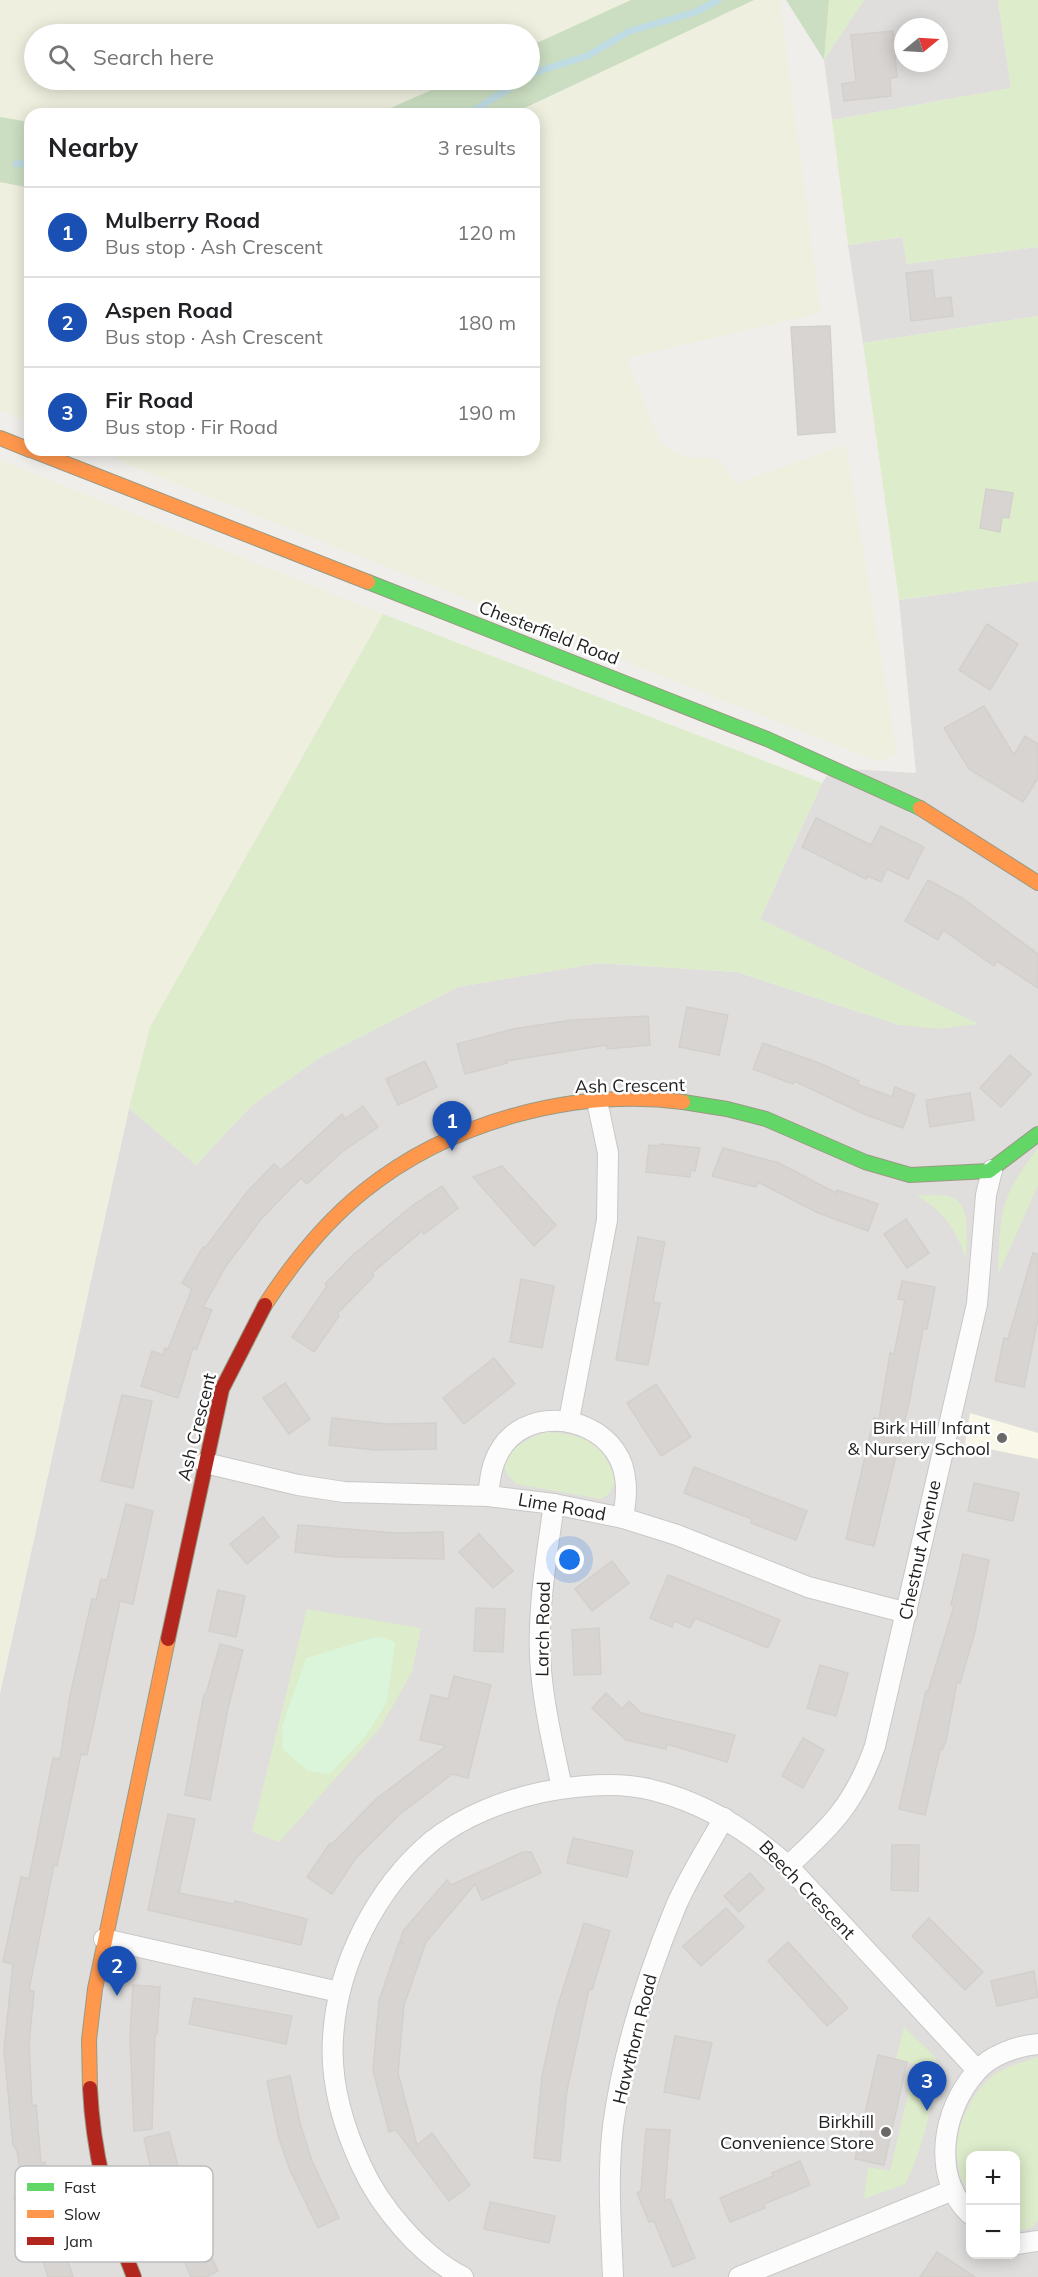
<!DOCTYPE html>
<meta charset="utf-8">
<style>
body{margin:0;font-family:Mulish,sans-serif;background:#f6f6f6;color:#202124}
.controls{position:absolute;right:18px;bottom:18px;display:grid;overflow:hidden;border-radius:12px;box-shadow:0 3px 15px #0003}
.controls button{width:54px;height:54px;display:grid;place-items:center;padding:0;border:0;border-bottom:2px solid #e0e0e0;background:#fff;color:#202124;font:30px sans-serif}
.compass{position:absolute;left:894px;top:18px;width:54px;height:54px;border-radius:50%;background:#fff;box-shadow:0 3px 15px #0003;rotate:72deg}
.you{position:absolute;left:570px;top:1560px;width:21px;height:21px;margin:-15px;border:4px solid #fff;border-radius:50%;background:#1a73e8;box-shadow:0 0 0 9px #1a73e833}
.badge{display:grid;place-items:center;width:39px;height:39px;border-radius:50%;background:#6a6968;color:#fff;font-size:20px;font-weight:700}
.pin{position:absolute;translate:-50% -50px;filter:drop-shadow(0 2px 3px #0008)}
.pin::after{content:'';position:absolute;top:32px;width:21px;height:18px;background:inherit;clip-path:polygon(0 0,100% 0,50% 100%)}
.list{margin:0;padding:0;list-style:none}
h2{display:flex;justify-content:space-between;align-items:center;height:78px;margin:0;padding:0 24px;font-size:26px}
h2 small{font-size:20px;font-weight:400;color:#757577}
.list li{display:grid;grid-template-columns:39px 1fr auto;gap:18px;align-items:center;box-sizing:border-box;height:90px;padding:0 24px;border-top:2px solid #e0e0e0}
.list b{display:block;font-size:22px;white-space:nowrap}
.list p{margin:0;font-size:20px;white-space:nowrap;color:#757577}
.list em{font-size:20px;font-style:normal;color:#757577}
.icon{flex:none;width:33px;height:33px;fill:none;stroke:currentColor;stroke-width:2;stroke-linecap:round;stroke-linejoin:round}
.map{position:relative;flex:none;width:1038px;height:2277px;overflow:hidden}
.search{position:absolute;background:#fff;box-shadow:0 3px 15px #0003;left:24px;top:24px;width:516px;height:66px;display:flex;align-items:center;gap:15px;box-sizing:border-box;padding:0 21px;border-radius:33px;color:#757577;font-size:22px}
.panel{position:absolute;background:#fff;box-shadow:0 3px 15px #0003;left:24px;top:108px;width:516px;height:348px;border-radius:18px}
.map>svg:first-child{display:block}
.residential{fill:#dfdedc;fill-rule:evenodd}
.education{fill:#f8f7e8}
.farmland{fill:#efefdf}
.grass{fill:#ddeccb}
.forest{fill:#cbdec1}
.park{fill:#daf5da}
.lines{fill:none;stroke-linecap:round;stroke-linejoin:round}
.stream{stroke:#bfdbe3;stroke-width:7}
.building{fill:#d7d4d2;stroke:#d3d0cc;stroke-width:1.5}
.street-casing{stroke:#c9c8c7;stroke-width:22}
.fast-casing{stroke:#999a82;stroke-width:16}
.slow-casing{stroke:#999a82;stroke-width:16}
.jam-casing{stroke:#999a82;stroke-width:16}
.street{stroke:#fdfcfc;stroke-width:20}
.fast{stroke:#63d668;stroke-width:14}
.slow{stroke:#ff974d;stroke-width:14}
.jam{stroke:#b3261e;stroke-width:14}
.poi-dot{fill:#6a6968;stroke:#fff;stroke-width:2}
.labels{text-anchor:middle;stroke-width:5;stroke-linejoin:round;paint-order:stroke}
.street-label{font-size:18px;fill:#222;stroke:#fff}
.poi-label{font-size:18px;fill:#222;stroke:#fff;text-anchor:end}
.key{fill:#fff;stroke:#bdbdbd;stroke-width:1.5}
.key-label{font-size:16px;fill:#222}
</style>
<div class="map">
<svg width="1038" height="2277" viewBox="0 0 1038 2277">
<rect width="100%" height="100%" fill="#f0eeeb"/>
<g class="residential">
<path d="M864,0H998L1011,88L832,120L824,60ZM903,27H939V63H903Z"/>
<polygon points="903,237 907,264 1038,247 1038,316 863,343 848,245"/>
<path d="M1038,581V2277H0V1693L129,1108L196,1165L251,1106L319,1058L458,987L599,963L737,972L899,1025L977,1024L760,919L822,783L833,768L916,773L899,600ZM970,2156H1016V2254H970Z"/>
</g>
<polygon class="education" points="970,1413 1038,1433 1038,1459 965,1444"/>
<g class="farmland">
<polygon points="0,0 631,0 530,46 530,34 34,34 34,80 454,80 377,114 30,114 30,122 0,117"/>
<polygon points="754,0 780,0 821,313 627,358 661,444 687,458 716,458 737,483 846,445 897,753 879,762 129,465 100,450 534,450 534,114 512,114"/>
<polygon points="0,182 30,188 30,422 0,410"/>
<polygon points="0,460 383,614 150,1027 129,1108 0,1693"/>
</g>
<g class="grass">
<polygon points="829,0 864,0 824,60"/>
<polygon points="998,0 1038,0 1038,247 907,264 902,237 848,245 832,120 1011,88"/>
<polygon points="1038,316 1038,581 899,600 863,343"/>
<polygon points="383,614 822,783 760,919 979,1024 938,1029 899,1025 737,972 599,963 458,987 319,1058 251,1106 196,1165 129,1108 150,1027"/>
<path d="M1038,1148V1185L998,1275C1000,1213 999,1198 1038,1148Z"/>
<path d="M917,1195C928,1196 941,1194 951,1197C973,1204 966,1242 966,1259C955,1227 945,1214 917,1195Z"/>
<path d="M545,1432C584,1434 605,1443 615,1482L610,1493L601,1499L516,1484C486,1458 523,1441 545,1432Z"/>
<polygon points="307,1609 421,1628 412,1672 380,1728 279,1842 252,1832"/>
<path d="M904,2027L936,2058C934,2101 925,2145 905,2184L864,2199L868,2167L890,2171L915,2064L896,2059Z"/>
<path d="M1038,2057V2220L1032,2228L1016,2231V2156H970V2194C944,2158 960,2105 991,2077C1004,2067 1023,2062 1038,2057Z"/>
</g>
<g class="forest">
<polygon points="631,0 754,0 512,114 377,114 454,80 530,80 530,46"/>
<polygon points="786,0 829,0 824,60"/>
<polygon points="0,117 30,122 30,188 0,182"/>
</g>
<polygon class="park" points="379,1636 395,1642 387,1702 366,1736 330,1774 308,1771 283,1750 282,1726 306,1658"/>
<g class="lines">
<g class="stream">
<polyline points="530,74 587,56 630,31 696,12 718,0"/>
<polyline points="469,114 522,80"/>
<polyline points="16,164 30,163"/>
</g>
</g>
<g class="building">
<polygon points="893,31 897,77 890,78 891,96 844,101 842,84 856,82 851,35"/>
<polygon points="932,270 935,299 951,297 953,316 911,321 906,273"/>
<polygon points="830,326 835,432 798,435 791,327"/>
<polygon points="986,489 1013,493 1009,518 1002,517 1000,532 980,528"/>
<polygon points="987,624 1018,644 990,690 959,670"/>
<polygon points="984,706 1014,755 1025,736 1038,744 1038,778 1023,802 969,769 944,728"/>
<polygon points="816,818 871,845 881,826 924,847 908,879 887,869 881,882 868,876 866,879 802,847"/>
<polygon points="928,880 962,898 1038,954 1038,988 997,961 994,966 943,930 938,940 905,921"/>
<polygon points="687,1007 728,1015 719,1055 679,1047"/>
<polygon points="648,1016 650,1045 607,1049 607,1045 506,1061 507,1063 465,1074 457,1044 513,1029 572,1020"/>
<polygon points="763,1043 819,1063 859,1081 857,1084 892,1097 895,1087 915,1095 903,1128 864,1114 794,1081 793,1084 753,1069"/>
<polygon points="1010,1055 1031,1074 1001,1107 980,1088"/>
<polygon points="425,1061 437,1087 398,1105 386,1079"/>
<polygon points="970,1093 974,1120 930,1127 926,1100"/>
<polygon points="363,1106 378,1127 342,1152 307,1184 301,1178 262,1218 226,1266 203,1307 212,1310 196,1350 193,1348 178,1398 141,1386 152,1351 163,1355 165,1348 168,1349 192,1289 182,1283 203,1247 205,1248 247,1192 274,1164 281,1170 342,1114 345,1119"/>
<polygon points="660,1144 700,1148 695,1171 691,1170 690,1177 646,1172 649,1145 659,1146"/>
<polygon points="723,1148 779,1163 836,1193 837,1190 878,1204 868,1231 818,1213 758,1182 756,1187 712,1176"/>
<polygon points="502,1166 556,1225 534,1246 473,1177"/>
<polygon points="442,1186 458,1208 424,1234 422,1231 372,1273 374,1276 337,1314 339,1316 314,1352 292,1337 327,1286 325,1284 353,1255 413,1205"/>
<polygon points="906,1219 929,1253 907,1268 884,1234"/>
<polygon points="638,1237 665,1242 653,1302 660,1303 648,1365 616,1360"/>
<polygon points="1033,1253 1038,1254 1038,1319 1024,1387 995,1381 1004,1338 1008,1339"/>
<polygon points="521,1279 554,1286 542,1348 510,1342"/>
<polygon points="902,1281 935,1287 927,1329 923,1329 909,1403 874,1546 846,1539 874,1418 879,1419 890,1353 894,1354 905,1300 898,1299"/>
<polygon points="494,1358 515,1384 464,1424 443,1398"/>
<polygon points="285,1383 310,1419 289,1434 263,1398"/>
<polygon points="656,1384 691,1437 661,1456 627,1403"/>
<polygon points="122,1395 152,1401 133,1488 101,1481"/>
<polygon points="332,1418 387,1424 436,1423 436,1449 375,1450 329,1445"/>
<polygon points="694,1467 807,1511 796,1540 751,1523 752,1519 684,1493"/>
<polygon points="974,1483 1019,1493 1013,1521 968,1511"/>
<polygon points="126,1504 153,1511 133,1604 120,1601 87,1755 81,1754 57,1866 54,1865 29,1990 34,1991 29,2045 32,2106 36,2105 41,2163 45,2162 53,2215 73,2277 48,2277 27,2211 17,2213 14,2196 23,2194 17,2151 13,2145 4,2049 13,1964 3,1962 21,1877 29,1879 53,1758 60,1759 70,1696 92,1599 96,1600 101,1579 107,1580"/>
<polygon points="263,1517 279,1537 247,1564 230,1544"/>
<polygon points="298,1525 396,1533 443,1532 444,1559 338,1557 295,1552"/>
<polygon points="479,1534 513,1571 493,1588 459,1552"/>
<polygon points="963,1554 989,1560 975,1632 960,1683 957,1682 946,1741 942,1750 940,1750 925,1815 899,1809 926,1691 928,1691 954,1606 951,1605"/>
<polygon points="612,1561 629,1583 592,1611 575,1589"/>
<polygon points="668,1575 780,1620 768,1648 695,1618 690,1628 674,1621 672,1627 650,1618"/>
<polygon points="218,1590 245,1596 236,1637 209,1631"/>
<polygon points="476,1608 505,1609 503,1652 474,1651"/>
<polygon points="599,1628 601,1674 574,1675 572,1630"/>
<polygon points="220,1644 243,1650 228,1708 210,1800 185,1795 204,1694 206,1694"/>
<polygon points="820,1665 848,1673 836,1716 807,1708"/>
<polygon points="454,1676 491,1685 468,1778 452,1774 399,1815 356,1858 332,1894 307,1877 330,1843 332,1844 376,1799 446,1746 420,1740 431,1695 448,1699"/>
<polygon points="606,1693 622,1709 629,1701 641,1713 735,1735 727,1762 667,1744 666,1749 626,1740 592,1708"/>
<polygon points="803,1738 824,1750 803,1788 782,1776"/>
<polygon points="168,1814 195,1819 179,1893 234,1904 235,1901 307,1919 301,1945 148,1910"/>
<polygon points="573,1838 633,1851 627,1877 567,1863"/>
<polygon points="892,1845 919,1845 918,1891 891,1890"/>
<polygon points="523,1852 531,1852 541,1873 482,1900 475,1884 426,1942 404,2005 398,2073 417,2145 432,2133 470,2185 449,2201 396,2130 389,2132 373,2070 379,2001 399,1942 405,1944 400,1941 403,1931 447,1880 451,1885"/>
<polygon points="750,1873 764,1889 739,1912 724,1896"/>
<polygon points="726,1908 744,1927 701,1966 683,1946"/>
<polygon points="929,1918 983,1972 965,1990 912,1936"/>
<polygon points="584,1923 610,1931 592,1990 589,1989 567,2090 560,2161 534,2158 542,2076 557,2008"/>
<polygon points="788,1942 848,2008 827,2026 768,1961"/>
<polygon points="1034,1971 1038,1997 997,2006 991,1981"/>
<polygon points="133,1985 160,1987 157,2034 155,2034 152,2129 134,2131 130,2038"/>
<polygon points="194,1998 292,2016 286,2044 189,2024"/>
<polygon points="675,2036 712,2043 699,2099 664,2092"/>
<polygon points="878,2055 907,2062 884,2165 855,2159"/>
<polygon points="290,2076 300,2123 312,2161 339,2218 318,2228 290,2170 279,2139 267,2081"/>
<polygon points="646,2129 670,2130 664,2201 670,2199 695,2258 673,2267 654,2221 649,2222 637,2193 641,2191"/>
<polygon points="169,2132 190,2212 218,2271 206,2277 191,2277 171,2230 157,2182 154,2183 144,2138"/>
<polygon points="800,2161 810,2185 764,2204 765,2208 730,2222 720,2198 773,2176 772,2173"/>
<polygon points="490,2202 555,2216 549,2243 484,2229"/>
<polygon points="937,2252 975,2277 920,2277"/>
</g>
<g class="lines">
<g class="street-casing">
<g id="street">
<polyline points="569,1420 607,1220 608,1153 597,1101"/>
<polyline points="205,1463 298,1485 344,1492 488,1496 554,1504 623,1518 677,1535 808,1587 907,1613"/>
<path d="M488,1496C490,1480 491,1466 499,1452C523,1408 589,1413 615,1451C629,1471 627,1496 623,1518"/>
<path d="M554,1504C547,1554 538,1605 540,1656C542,1700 553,1745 562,1788"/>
<path d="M788,1866C832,1826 855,1803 875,1746L977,1304L986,1195L992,1170"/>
<polyline points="104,1939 339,1992"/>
<path d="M970,2214C931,2177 942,2110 976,2072C990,2055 1017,2046 1038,2044"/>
<polyline points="1016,2244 1038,2241"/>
<path d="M463,2277C421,2256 380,2207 361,2165C343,2126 330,2082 333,2038C337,1965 376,1888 432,1841C463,1816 505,1800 543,1792C579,1785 621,1781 656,1791C707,1804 749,1831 788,1866L977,2070"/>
<path d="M613,2277C611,2227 607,2176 613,2126C623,2051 647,1976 676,1906C689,1876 708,1847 724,1818"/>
<polyline points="739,2277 953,2190"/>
</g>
</g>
<g class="fast-casing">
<g id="fast">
<polyline points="368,582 767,739 920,808"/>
<polyline points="683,1102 727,1109 766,1119 865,1162 910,1175 989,1171 1038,1134"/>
</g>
</g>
<g class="slow-casing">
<g id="slow">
<polyline points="0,438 30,450"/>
<polyline points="31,450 368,582"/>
<polyline points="920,808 1038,883"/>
<path d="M265,1305C293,1262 324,1223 364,1191C450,1122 573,1088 683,1102"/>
<polyline points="90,2088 89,2040 95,1989 168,1639"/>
</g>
</g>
<g class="jam-casing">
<g id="jam">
<polyline points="168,1639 222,1389 265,1305"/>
<path d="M90,2088C93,2154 109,2216 134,2277"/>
</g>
</g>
<use href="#street" class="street"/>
<use href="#fast" class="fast"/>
<use href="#slow" class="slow"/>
<use href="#jam" class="jam"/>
</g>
<g class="poi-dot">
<circle cx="1002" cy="1438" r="6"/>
<circle cx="886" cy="2132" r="6"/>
</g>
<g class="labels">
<g class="street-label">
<text transform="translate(549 633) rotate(21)" y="6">Chesterfield Road</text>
<text transform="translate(630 1086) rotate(-1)" y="6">Ash Crescent</text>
<text transform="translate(197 1427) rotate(-76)" y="6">Ash Crescent</text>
<text transform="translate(562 1507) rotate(10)" y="6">Lime Road</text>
<text transform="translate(920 1550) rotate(-78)" y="6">Chestnut Avenue</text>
<text transform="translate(543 1629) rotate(-89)" y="6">Larch Road</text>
<text transform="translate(807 1890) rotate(46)" y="6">Beech Crescent</text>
<text transform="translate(635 2039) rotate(-76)" y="6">Hawthorn Road</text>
</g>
<g class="poi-label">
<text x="990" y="1434">Birk Hill Infant<tspan x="990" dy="21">&amp; Nursery School</tspan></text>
<text x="874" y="2128">Birkhill<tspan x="874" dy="21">Convenience Store</tspan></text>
</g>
</g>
<rect x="15" y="2166" width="198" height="96" rx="9" class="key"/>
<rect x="27" y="2183" width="27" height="8" fill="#63d668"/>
<rect x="27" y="2210" width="27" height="8" fill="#ff974d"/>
<rect x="27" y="2237" width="27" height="8" fill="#b3261e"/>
<g class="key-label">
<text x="64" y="2193">Fast</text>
<text x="64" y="2220">Slow</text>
<text x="64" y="2247">Jam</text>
</g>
</svg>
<div class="controls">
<button>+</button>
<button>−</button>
</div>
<svg class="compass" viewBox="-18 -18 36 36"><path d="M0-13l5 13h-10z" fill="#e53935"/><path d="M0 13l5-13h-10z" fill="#757577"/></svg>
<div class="you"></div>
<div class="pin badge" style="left:452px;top:1151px;background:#1a4fb4">1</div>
<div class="pin badge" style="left:117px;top:1996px;background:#1a4fb4">2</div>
<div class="pin badge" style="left:927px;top:2111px;background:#1a4fb4">3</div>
<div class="search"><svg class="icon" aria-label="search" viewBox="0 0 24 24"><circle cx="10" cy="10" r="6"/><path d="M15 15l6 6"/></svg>Search here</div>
<section class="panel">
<h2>Nearby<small>3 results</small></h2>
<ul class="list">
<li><span class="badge" style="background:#1a4fb4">1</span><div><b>Mulberry Road</b><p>Bus stop · Ash Crescent</p></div><em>120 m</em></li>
<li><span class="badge" style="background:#1a4fb4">2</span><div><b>Aspen Road</b><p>Bus stop · Ash Crescent</p></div><em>180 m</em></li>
<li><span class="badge" style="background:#1a4fb4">3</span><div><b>Fir Road</b><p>Bus stop · Fir Road</p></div><em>190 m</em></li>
</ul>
</section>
</div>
